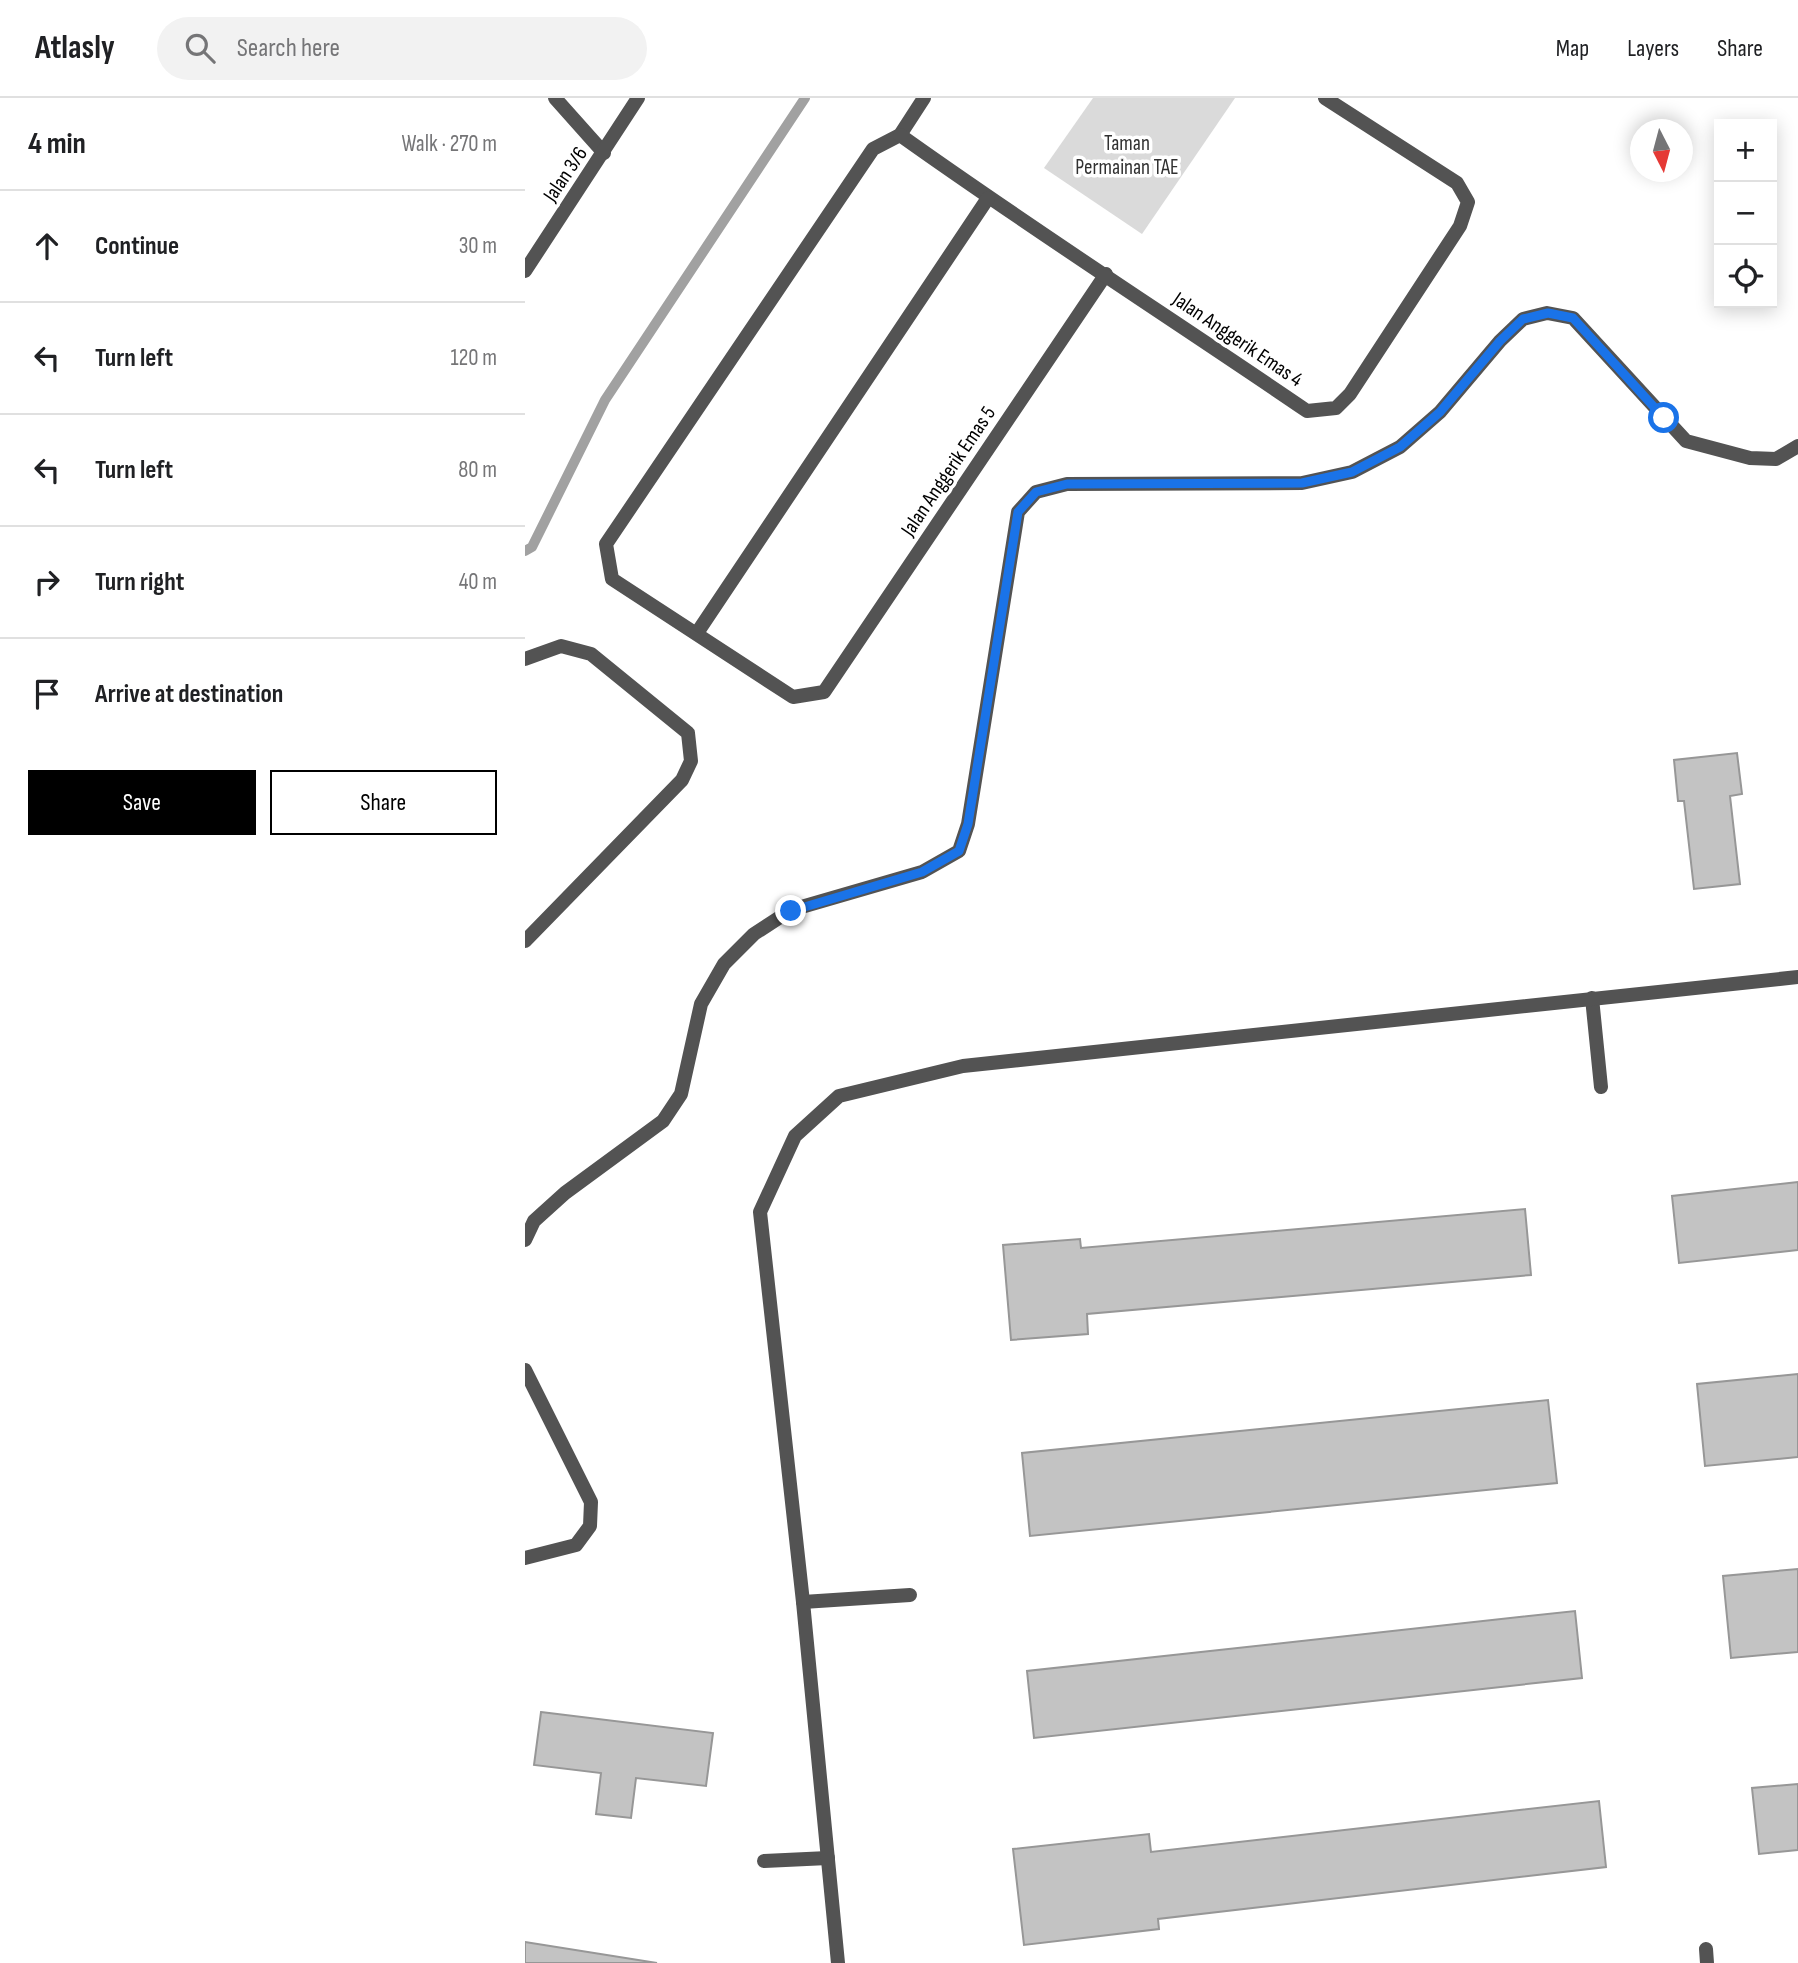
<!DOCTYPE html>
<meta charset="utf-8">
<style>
body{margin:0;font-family:"Sofia Sans Condensed",sans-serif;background:#f2f2f2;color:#202124}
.controls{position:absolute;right:21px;top:21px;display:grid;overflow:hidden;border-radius:0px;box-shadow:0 4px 18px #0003}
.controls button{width:63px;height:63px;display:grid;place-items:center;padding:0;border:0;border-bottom:2px solid #e0e0e0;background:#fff;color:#202124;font:35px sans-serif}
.compass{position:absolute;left:1105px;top:21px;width:63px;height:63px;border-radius:50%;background:#fff;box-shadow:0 4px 18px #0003;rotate:174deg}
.stop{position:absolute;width:21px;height:21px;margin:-16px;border:5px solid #1a73e8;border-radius:50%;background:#fff}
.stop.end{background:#1a73e8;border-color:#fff;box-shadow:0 2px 7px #0008}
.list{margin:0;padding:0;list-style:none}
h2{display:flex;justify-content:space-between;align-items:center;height:91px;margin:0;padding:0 28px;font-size:30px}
h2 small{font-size:23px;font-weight:400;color:#757577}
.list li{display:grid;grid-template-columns:46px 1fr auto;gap:21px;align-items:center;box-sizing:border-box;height:112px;padding:0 28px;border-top:2px solid #e0e0e0}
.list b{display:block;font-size:26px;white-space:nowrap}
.list em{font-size:23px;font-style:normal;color:#757577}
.actions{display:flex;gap:14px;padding:21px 28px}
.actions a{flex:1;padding:16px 0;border:2px solid #000;border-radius:0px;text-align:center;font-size:24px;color:#000}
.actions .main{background:#000;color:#fff}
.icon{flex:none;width:38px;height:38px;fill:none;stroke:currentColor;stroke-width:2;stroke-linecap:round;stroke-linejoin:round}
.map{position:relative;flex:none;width:1273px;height:1865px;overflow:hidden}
header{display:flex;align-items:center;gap:42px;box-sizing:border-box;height:98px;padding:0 35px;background:#fff;border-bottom:2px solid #e0e0e0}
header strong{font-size:33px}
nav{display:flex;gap:38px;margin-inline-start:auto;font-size:24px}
.search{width:490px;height:63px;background:#f2f2f2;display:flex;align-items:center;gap:18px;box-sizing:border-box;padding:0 24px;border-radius:38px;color:#757577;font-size:26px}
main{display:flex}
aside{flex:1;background:#fff}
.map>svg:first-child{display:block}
.green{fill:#dadada}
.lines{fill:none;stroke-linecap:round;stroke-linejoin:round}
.stream{stroke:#a1a1a1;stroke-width:10}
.building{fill:#c3c3c3;stroke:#979797;stroke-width:2}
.service{stroke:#535353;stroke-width:14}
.minor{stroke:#535353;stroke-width:14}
.route{stroke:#1a73e8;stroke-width:9}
.labels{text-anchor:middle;stroke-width:7;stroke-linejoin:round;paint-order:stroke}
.park-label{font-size:21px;fill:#313131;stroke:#fff}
.street-label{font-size:21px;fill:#000;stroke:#fff}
</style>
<header>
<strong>Atlasly</strong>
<div class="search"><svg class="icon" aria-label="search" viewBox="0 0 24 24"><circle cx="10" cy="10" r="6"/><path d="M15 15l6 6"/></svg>Search here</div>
<nav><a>Map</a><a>Layers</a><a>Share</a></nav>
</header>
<main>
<aside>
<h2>4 min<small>Walk · 270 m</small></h2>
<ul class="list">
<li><svg class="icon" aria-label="ahead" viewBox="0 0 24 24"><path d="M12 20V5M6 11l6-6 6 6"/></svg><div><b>Continue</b></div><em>30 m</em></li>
<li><svg class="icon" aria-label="left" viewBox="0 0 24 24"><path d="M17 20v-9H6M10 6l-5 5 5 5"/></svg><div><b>Turn left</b></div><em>120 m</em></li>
<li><svg class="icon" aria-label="left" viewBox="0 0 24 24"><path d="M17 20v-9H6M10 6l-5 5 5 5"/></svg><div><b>Turn left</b></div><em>80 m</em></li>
<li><svg class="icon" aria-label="right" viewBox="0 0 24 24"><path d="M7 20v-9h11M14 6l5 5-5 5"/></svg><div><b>Turn right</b></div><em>40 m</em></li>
<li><svg class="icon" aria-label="arrive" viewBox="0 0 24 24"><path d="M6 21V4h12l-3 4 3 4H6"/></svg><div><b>Arrive at destination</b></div></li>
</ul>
<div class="actions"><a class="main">Save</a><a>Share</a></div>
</aside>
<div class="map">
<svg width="1273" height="1865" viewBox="0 0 1273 1865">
<rect width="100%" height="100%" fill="#fff"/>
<polygon class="green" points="568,0 710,0 617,136 519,70"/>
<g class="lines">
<polyline class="stream" points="0,453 7,449 80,302 280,0"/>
</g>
<g class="building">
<polygon points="1212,655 1217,696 1205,698 1215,786 1169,791 1159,703 1153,703 1149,662"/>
<polygon points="1273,1084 1273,1152 1154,1165 1147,1098"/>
<polygon points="1000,1111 1006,1177 562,1216 563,1236 486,1242 478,1147 555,1141 556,1150"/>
<polygon points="1273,1276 1273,1359 1180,1368 1172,1286"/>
<polygon points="1023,1302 1032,1385 505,1438 497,1355"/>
<polygon points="1273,1471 1273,1554 1206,1560 1198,1478"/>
<polygon points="1050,1513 1057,1580 509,1640 502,1573"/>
<polygon points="16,1614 188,1635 181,1688 111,1680 106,1720 71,1716 76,1675 9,1667"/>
<polygon points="1273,1686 1273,1752 1234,1756 1227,1690"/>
<polygon points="1074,1703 1081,1769 633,1821 634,1831 499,1847 488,1751 624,1736 626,1754"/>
<polygon points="0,1844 132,1865 0,1865"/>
</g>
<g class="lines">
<g class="service">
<polyline points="30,0 79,55"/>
<polyline points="0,561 36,548 66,556 163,635 166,663 157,682 0,843"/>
<polyline points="1067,900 1076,989"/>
<polyline points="0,1142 9,1123 40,1095 138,1023 156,996 176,906 199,866 229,836 266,812 397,774 434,753 443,726 493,414 511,394 542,386 777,385 827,374 875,349 915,314 975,243 998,221 1022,215 1048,220 1161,343 1225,360 1251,361 1273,348"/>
<polyline points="0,1272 66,1404 65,1428 51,1447 0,1460"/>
<polyline points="278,1504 385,1497"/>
<polyline points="239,1763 303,1760"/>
<polyline points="1181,1851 1182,1865"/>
<polyline points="313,1865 278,1504 235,1114 270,1038 314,998 438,968 1273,879"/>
</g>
<g class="minor">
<polyline points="399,0 375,37 348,51 81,446 87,481 268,599 299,594 581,176"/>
<path d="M375,37C508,132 647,221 782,313L811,310L825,296L935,128L943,104L932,85L800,0"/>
<polyline points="0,173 113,0"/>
<polyline points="172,535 463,100"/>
</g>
</g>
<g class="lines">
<polyline class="route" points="266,813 397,774 434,753 443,726 493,414 511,394 542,386 777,385 827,374 875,349 915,314 975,243 998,221 1023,215 1048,220 1139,320"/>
</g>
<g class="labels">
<g class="park-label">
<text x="602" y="52">Taman<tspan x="602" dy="24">Permainan TAE</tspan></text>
</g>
<g class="street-label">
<text transform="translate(40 76) rotate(-56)" y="7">Jalan 3/6</text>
<text transform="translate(713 241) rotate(34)" y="7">Jalan Anggerik Emas 4</text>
<text transform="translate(423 373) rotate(-56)" y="7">Jalan Anggerik Emas 5</text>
</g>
</g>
</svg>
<div class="controls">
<button>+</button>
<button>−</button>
<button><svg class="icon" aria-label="locate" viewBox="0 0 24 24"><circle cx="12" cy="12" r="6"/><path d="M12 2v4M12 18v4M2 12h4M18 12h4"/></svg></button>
</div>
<svg class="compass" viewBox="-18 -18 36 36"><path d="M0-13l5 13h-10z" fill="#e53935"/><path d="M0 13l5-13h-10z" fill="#757577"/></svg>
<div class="stop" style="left:1139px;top:320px"></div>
<div class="stop end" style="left:266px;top:813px"></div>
</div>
</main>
